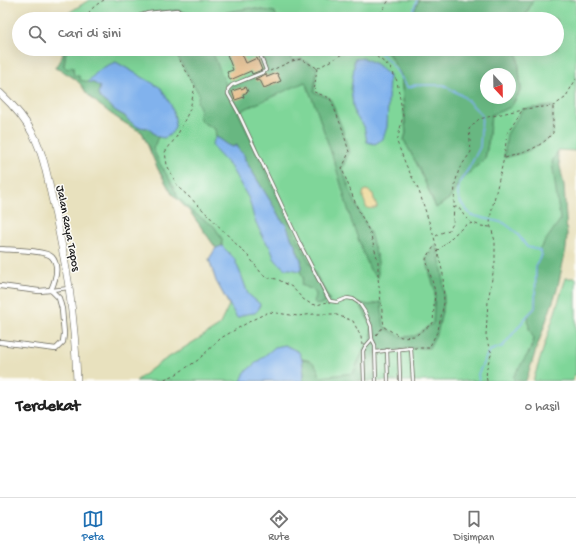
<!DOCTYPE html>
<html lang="id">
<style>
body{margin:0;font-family:"Gochi Hand",sans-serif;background:#f2f2f2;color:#222}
.compass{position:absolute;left:480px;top:68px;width:36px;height:36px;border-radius:50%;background:#fff;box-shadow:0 4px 16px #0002;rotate:158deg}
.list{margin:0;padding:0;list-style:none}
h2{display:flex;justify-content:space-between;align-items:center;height:52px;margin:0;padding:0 16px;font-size:17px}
h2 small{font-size:13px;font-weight:400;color:#767676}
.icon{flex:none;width:22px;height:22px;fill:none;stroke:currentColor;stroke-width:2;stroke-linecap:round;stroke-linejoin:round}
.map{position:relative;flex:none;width:576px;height:381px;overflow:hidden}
.search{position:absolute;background:#fff;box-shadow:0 4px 16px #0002;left:12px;right:12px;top:12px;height:44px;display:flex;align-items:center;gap:10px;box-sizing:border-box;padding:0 14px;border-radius:22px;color:#767676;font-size:15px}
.sheet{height:116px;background:#fff}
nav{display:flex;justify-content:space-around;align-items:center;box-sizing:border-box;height:56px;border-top:1px solid #e0e0e0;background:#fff;font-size:11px;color:#767676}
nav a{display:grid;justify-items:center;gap:2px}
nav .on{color:#1f6fb2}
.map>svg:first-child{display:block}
.green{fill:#7fd699;stroke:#4e795a}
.forest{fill:#67b781;stroke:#426a4e;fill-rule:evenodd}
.sand{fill:#eeda9e;stroke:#857b5d}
.water{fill:#81b2ed;stroke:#4e6784}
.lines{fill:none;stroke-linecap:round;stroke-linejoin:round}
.stream{stroke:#81b2ed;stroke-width:1.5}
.building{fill:#e5ba85}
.lane-casing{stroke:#636155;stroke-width:4}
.street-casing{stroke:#636155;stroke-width:6}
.secondary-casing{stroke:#636155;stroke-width:8}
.path{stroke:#636155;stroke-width:1;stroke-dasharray:3 3;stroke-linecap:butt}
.lane{stroke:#fff;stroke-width:2.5}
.street{stroke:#fff;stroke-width:4.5}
.secondary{stroke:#fff;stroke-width:7}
.labels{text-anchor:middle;stroke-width:3;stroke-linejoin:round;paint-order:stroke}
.street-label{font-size:12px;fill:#1c1c1c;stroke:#fdfcf7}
</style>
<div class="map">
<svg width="576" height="381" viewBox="0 0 576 381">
<rect width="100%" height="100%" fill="#fdfcf7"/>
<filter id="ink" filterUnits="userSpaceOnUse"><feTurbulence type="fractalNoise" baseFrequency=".025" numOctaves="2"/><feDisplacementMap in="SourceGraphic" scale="8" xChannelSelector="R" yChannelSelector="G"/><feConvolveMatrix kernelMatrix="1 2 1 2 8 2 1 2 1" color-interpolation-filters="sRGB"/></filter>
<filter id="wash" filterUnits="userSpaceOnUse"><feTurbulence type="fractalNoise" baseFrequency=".012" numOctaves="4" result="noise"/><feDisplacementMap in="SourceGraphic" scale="16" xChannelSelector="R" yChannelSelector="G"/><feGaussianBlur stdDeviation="0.9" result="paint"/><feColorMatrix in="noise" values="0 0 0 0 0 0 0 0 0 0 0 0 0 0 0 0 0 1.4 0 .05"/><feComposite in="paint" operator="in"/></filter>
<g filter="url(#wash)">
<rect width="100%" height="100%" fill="#e8e1be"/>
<g class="green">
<polygon points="89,0 419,0 410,19 61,19 62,17"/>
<path d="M533,0H576V151L558,150L556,188L562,231L542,255L535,303L534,339L529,352L523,381H136L158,364L219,326L229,305L216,281L209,259L216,248L191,213L172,194L158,169L142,132C125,125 102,108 88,95C85,92 84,88 81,85C76,78 63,71 55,68L63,55L61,49H386L401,75L406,133L404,140L419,168L436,208L450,198L460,181L485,159L488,143L491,114L511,107L521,90L517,49H557V19H524Z"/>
<polygon points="566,278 576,278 576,375 574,375 573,381 533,381"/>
</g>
<g class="forest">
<polygon points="419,0 533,0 524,19 410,19"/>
<polygon points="250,8 275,12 277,19 129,19 148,13 177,10 195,15 216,14"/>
<path d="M61,49H70L66,52L64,66L67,69L72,66L73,67L74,76H79L80,80L94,83L100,87L98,93L116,111L125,116L138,127L148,128L158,137L153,149L160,164L170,180L178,197L194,213L214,226L222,239V246L216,248L191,213L172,194L158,169L142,132C125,125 102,108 88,95C85,92 84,88 81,85C76,78 63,71 55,68L63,55Z"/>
<path d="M173,49H211L228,89L232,85L265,71L258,49H287L292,61L301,59L317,68L314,92L330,98L342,128L349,152L342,169L357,207L370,233L378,261V278L370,270L352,223L336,167L315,105L305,82L238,112L300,244L330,301L317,305L314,302L316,294L313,290L301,285L303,278L300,271C305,259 296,255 296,245L292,240L286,224L281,220L274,207L245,160L244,155L237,148V145L233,147C226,145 223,140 216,137L215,129L205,124L199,118L200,108L197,102L199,94Z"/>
<path d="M386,49H517L521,89L511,107L491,115L488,143L485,159L460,181L450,198L436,208L419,168L404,140L406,133L401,75ZM486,74H510V98H486Z"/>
<path d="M553,106V133C538,150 525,152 504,158L507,134L523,109Z"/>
<polygon points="557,152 564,185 567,235 566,249 557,290 536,350 526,381 515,381 513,377 531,349 534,339 529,329 528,315 535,307 536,264 542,255 539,250 560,220 552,162"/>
<path d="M436,244L443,274L444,303L438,330L429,348H411L375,352L376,381H302L304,375L302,359C316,361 316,365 320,377L353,373L363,351L372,339L371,325L359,303L370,305L381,302L384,327L401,337L415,336L433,323L435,291L426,259Z"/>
</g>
<path class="sand" d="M367,190L373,194L374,199L377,206V207C373,209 370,209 366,207C365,199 361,199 364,191Z"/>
<g class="water">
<polygon points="364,58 376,64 389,75 387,127 383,139 375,144 367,142 364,126 355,115 353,106 351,89 354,67 354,59"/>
<path d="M116,62L161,88L171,105L175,118V128L170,135L164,138L158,137L148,128L138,127L128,120L125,116L116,111L100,98L98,94L100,87L94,83L88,82C98,70 102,67 116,62Z"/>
<path d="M216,137C223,140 226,145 233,147L237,145V148L244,155L245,160L274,207L281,220L286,224L292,240L296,245C296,255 305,259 300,271L290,269H285L277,262L274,258L270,247L265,241L259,229L254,218L249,199L230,166L215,150L212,144Z"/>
<polygon points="222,246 234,258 242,277 248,294 260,304 259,309 255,313 246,314 237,318 216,281 209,259 216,248"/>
<polygon points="285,345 299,352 302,359 304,375 302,381 241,381 245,372 275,347"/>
</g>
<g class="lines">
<g class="stream">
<polyline points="410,19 417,0"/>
<path d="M376,49C390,60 399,73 408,88L415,85H444L464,97L482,115L480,147L469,168L459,183L458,195L461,203L471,215L504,223L516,232L527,247L539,250L542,255L536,264L535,308L528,315L503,346L489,351L478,374L479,381"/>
</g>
</g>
<g id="blocks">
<g class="building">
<polygon points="225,49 240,49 246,63 257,58 262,70 252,74 251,71 230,80 227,72 233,70"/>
<polygon points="277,73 281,81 264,88 260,80 256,81 255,79 266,74 267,77"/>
<polygon points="246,87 248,92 243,94 244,97 235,100 232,91 241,88 241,89"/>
</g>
</g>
</g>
<g filter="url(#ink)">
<use href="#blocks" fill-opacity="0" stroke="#636155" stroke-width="1"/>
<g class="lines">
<g class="lane-casing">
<g id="lane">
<polyline points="129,19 148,13 177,10 190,19"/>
<polyline points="258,49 266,70 264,72 232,85 228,89 228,94 238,112 300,244 327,296 330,301 337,302 347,298 353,299 359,303 365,312 371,326 372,339 375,345 376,381"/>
<polyline points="52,290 69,288"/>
<polyline points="399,349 400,381"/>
<polyline points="387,350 388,381"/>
<polyline points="375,352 411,348 413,381"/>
<polyline points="364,381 363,351 365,347 372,339"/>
</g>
</g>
<g class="street-casing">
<g id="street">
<path d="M0,249C11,250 46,250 52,257C60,266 55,281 51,290"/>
<polyline points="0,286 39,291 51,290"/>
<polyline points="0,342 56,349 63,342 64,334 62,309 59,298 51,290"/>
</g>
</g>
<g class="secondary-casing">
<path id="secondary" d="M0,93C13,105 26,120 34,136C45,158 48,182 54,206C59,233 65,260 69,287C73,318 76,350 77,381"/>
</g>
<g class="path">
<path d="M86,19C88,10 97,4 104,0"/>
<polyline points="377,19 389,0"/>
<polyline points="173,49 195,86 190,109 177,136 165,152 167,165 178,187 198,205 249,257 262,274 269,278 277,279 292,287 303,299 311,304 317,305 327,302"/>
<polyline points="367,49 390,67 397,81 403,116 397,142 406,165 419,191 434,237 443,274 444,303 438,330 429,348 414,348"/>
<polyline points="317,68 314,92 330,98 342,128 349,152 342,169 357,207 370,233 378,261 378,278 384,327"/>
<polyline points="318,68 351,49"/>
<polyline points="270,71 292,61 301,59 317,68"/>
<path d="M505,158C525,152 539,149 553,133V106"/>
<path d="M454,208L455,207H458C463,213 465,219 472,223"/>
<polyline points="436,236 441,233 449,230 453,224 455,184 459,169 471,152 469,129 479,119 523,109 553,106 565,98 576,79"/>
<polyline points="438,251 455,234 466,225 473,223 481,226 490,227"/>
<polyline points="384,327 401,337 415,336 433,323 435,291 426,259 435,245"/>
<polyline points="376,335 383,327"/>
<polyline points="159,381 175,375 198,360 221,338 254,319 269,312 298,316 314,314 334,314 353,321 361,337 362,345"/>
<path d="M487,381C485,371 488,362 492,353L489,348L486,335L488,301L495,262V241L490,224L491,213L504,158L507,134L523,109"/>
</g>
<use href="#lane" class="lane"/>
<use href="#street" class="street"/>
<use href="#secondary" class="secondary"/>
</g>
</g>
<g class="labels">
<g class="street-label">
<text transform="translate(69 228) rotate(79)" y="4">Jalan Raya Tapos</text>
</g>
</g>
</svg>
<svg class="compass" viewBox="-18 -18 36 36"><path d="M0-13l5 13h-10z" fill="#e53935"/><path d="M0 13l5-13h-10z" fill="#767676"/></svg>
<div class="search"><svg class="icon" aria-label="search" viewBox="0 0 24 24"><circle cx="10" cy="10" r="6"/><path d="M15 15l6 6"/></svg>Cari di sini</div>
</div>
<section class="sheet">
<h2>Terdekat<small>0 hasil</small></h2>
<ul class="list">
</ul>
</section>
<nav>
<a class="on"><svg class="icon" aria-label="map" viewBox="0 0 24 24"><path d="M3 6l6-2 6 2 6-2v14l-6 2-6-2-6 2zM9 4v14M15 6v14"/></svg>Peta</a>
<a><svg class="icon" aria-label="directions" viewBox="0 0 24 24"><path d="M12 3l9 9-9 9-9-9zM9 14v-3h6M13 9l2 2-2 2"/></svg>Rute</a>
<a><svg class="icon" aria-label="saved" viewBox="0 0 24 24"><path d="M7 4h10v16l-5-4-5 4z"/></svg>Disimpan</a>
</nav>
